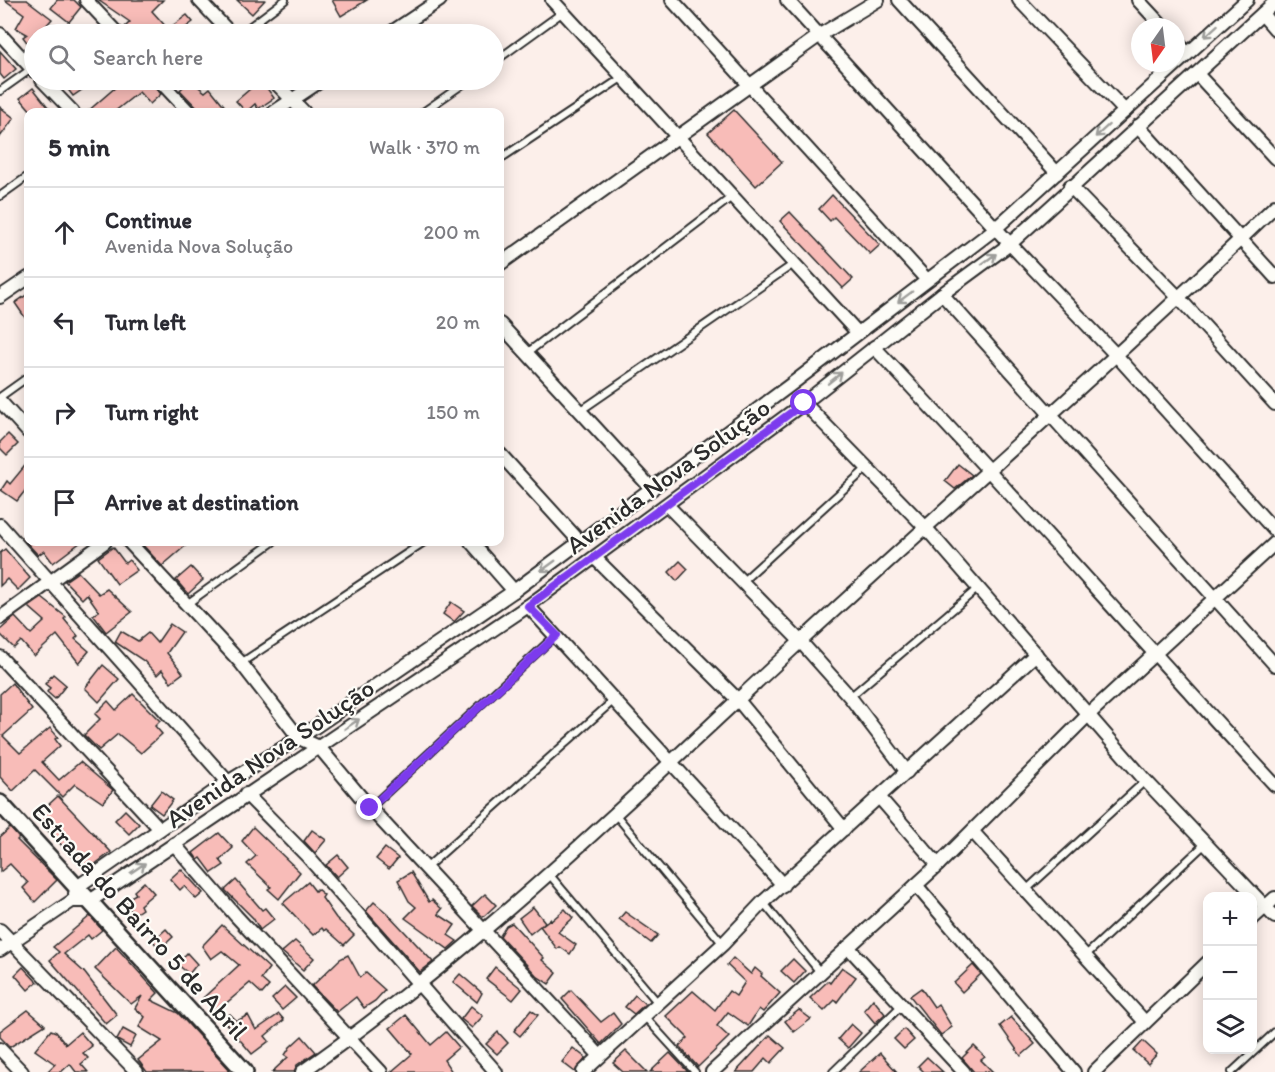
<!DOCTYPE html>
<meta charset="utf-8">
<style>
body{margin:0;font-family:Itim,sans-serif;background:#f7f7f7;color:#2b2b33}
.controls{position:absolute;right:18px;bottom:18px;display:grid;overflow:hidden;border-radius:12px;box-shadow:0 3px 15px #0003}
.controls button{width:54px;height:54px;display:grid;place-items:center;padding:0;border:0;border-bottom:2px solid #e1e1e2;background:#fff;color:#2b2b33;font:30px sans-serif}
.compass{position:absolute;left:1131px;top:18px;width:54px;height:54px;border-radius:50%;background:#fff;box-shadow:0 3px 15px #0003;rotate:194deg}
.stop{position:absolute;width:18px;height:18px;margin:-14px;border:4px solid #7c3aed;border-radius:50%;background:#fff}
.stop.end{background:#7c3aed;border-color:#fff;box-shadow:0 2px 6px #0008}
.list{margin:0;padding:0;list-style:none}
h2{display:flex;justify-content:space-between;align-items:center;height:78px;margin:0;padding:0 24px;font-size:26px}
h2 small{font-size:20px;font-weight:400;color:#7c7c81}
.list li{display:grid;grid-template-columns:39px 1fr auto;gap:18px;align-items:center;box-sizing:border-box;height:90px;padding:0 24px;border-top:2px solid #e1e1e2}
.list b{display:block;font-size:22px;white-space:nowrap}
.list p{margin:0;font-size:20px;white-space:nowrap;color:#7c7c81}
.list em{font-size:20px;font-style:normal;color:#7c7c81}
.icon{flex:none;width:33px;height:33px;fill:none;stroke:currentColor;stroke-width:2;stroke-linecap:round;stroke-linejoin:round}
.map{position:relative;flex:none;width:1275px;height:1072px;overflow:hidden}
.search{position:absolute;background:#fff;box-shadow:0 3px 15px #0003;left:24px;top:24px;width:480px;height:66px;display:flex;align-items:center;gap:15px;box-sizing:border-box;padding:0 21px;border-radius:33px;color:#7c7c81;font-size:22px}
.panel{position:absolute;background:#fff;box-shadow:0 3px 15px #0003;left:24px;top:108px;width:480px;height:438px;border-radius:12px}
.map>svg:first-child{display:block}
.building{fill:#f8bcb8;stroke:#2b2b2b;stroke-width:1.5}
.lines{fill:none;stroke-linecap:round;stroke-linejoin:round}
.service-casing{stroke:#2b2b2b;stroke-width:10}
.minor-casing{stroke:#2b2b2b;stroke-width:16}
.tertiary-casing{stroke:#2b2b2b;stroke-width:20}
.service{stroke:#fdfcf7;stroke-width:6}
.minor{stroke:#fdfcf7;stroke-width:12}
.tertiary{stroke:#fdfcf7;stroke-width:15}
.oneway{stroke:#9e9e9b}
.route{stroke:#7c3aed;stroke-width:8}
.labels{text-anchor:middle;stroke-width:4.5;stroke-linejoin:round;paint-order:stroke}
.street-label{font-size:26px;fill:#2b2b2b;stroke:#fdfcf7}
</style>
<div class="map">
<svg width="1275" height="1072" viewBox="0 0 1275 1072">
<rect width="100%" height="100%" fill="#fcefea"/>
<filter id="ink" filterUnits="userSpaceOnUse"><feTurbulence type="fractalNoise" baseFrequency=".0167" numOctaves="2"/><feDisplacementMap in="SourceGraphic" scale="12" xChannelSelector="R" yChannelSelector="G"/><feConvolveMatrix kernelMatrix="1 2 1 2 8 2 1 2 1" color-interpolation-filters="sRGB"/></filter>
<g filter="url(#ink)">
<g class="building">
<polygon points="5,0 27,0 52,19 44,28 49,34 34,34 34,52 23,37 27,34 16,28 24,14"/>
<polygon points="57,0 74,0 81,7 69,22 51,8"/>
<polygon points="98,0 163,0 152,11 168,29 187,15 193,22 177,34 133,34 125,27 130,22"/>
<polygon points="237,0 265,0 252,14"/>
<polygon points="332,0 367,0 341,16"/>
<polygon points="0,51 16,69 4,79 0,74"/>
<polygon points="68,80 81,80 86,87 73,96 63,83"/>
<polygon points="124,80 149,80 161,94 150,104 139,92 114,112 87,112"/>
<polygon points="177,80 190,80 205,92 210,88 226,108 221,112 201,112 180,90 183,87"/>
<polygon points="257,83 260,87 264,84 274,98 258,109 255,104 246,112 236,101"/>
<polygon points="33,88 52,112 32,112 20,98"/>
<polygon points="0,107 14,118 0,137"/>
<polygon points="734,110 782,162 756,186 708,133"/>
<polygon points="832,195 880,245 870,254 834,217 830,221 819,209"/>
<polygon points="790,212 853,279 843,288 780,221"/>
<polygon points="28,294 28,322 15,303"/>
<polygon points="8,434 18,444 7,455 0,448 0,442"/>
<polygon points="28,462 28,487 17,501 1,490 7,481 10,484"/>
<polygon points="958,464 972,475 955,489 945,481"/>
<polygon points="26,542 81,542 53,563 44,551 38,555"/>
<polygon points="140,542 190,542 162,566"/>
<polygon points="113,547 125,563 129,560 137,570 117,584 98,558"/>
<polygon points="5,549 30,578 18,590 7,579 0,586 0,553"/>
<polygon points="680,561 688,569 677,581 669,572"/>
<polygon points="191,567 203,580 188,594 176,580"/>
<polygon points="78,572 99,594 107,589 132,612 106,632 93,615 99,611 87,594 82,599 65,581"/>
<polygon points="42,598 66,617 64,619 78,636 75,639 89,651 79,663 57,635 34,656 21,641 14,648 0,634 0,630 15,617 31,634 45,621 29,607"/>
<polygon points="451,602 464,611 454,622 443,614"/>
<polygon points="170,624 182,632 167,653 183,673 171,682 162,670 157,675 144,661 115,642 121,631 138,641 148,633 157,643"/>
<polygon points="103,665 119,679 99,702 85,688"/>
<polygon points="53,674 66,685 55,699 47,692 50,688 45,684"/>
<polygon points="12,683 32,710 3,736 20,753 50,728 58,737 55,739 60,746 42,762 59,780 80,762 113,790 103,803 75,784 62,797 35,770 13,791 0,777 0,694"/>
<polygon points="133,694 160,721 155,726 162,734 141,753 118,734 99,750 84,735 100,719 95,714 108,701 116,710"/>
<polygon points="161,791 173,800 162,814 150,805"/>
<polygon points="58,796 111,852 86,871 35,817"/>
<polygon points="125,810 139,824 129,834 115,820"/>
<polygon points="253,827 300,872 279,899 268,889 271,887 247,864 256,856 242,841"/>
<polygon points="10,828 19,838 17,840 57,880 35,902 23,888 28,883 10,864 0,872 0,837"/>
<polygon points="312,830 326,840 315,853 304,841"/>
<polygon points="219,833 233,848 220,860 224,865 212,873 201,858 198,860 193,853"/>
<polygon points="385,848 398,858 389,869 376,859"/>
<polygon points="338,855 348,867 337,877 326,865"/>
<polygon points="181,869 203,893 196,899 184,886 180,890 170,879"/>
<polygon points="411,872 429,902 432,900 442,909 438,914 455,925 448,935 457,941 448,949 405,918 416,907 409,901 398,880"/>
<polygon points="236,880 262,910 265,908 274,919 260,930 253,918 225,890"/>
<polygon points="144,882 154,893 140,905 142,909 133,915 125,900 136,894 134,891"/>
<polygon points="308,882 315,891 317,889 324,895 322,898 336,918 354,935 344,945 326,929 324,931 322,928 313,935 283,903"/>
<polygon points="485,894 496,905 483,917 472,906"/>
<polygon points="374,902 388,914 433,962 420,972 366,911"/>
<polygon points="533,907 545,922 541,926 550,919 551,921 565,909 573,918 558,932 576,945 570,954 560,947 557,949 540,926 530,934 519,918"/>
<polygon points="625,912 658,935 651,943 619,919"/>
<polygon points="90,916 102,930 91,939 88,935 64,954 84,972 117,1015 106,1024 50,960 59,952 53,947"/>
<polygon points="512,923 544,958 542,960 557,973 549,984 538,977 500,936 506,926"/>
<polygon points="222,925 269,968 261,979 269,986 262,994 250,983 217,1011 203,998 239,965 222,951 211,959 202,946"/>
<polygon points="166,929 173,937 160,949 153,941"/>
<polygon points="295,941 314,958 303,970 282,952"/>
<polygon points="116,947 158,993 151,1000 178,1013 230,1070 227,1072 147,1072 138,1060 162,1041 139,1027 145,1017 135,1008 142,996 131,1004 95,969"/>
<polygon points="187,953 197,964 189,974 177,964"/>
<polygon points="348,955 360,977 366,973 385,990 375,1001 364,1008 356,997 337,1012 312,986 340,959"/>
<polygon points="733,958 751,974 755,968 762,974 761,976 780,993 763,1012 759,1009 748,1026 728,1012 717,1026 729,1037 698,1067 679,1046 688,1038 666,1016 693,991 715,1010 729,991 736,996 745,982 727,965"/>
<polygon points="793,959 805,971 794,983 781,971"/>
<polygon points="973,965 981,974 962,992 954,983"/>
<polygon points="23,967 37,982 28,990 15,975"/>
<polygon points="495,967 522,989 513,1000 486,979"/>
<polygon points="842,967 856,977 837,1002 835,1000 824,1011 810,998 828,981 830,983"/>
<polygon points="460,974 482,993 477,1002 453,982"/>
<polygon points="285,987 296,998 282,1010 272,999"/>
<polygon points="921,988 934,1007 938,1004 952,1027 941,1035 910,996"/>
<polygon points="571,990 601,1022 613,1013 621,1024 601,1044 562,999"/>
<polygon points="635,995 645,1004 634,1014 625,1007"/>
<polygon points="873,999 885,1014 875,1023 864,1010"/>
<polygon points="471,1006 483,1016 472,1028 461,1019"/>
<polygon points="28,1010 45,1025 10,1047 0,1037 0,1031"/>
<polygon points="531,1010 538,1015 520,1036 514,1031"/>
<polygon points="799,1010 811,1019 794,1032 785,1021"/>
<polygon points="230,1014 237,1021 248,1015 256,1030 279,1014 284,1020 265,1036 269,1041 252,1054 223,1020"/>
<polygon points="406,1015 431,1045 446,1032 459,1047 444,1060 452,1072 391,1072 412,1054 390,1028"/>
<polygon points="1011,1017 1035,1044 1021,1056 1000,1026"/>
<polygon points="851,1024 861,1033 848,1048 838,1039"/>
<polygon points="123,1029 136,1036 130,1047 117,1040"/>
<polygon points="904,1029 914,1040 904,1049 894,1039"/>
<polygon points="51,1030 56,1032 66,1044 80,1032 92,1046 83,1053 88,1058 81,1064 88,1072 76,1072 70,1064 61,1072 47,1072 55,1064 35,1050"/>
<polygon points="498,1032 508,1043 497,1054 486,1044"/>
<polygon points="770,1035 785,1048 771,1063 766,1058 754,1072 736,1072"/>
<polygon points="302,1036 316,1052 297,1065 294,1072 272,1072 288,1057 285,1055 290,1047"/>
<polygon points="1143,1041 1157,1054 1148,1064 1134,1051"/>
<polygon points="974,1046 985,1057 981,1060 993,1072 974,1072 962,1058"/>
<polygon points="573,1048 586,1058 575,1072 562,1062"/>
<polygon points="626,1051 647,1072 623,1072 613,1063"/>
<polygon points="670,1053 688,1072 650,1072"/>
<polygon points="880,1053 897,1072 859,1072"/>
<polygon points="927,1057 943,1072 924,1072 918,1066"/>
</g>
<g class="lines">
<g class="service-casing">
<g id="service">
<polyline points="240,34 285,0"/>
<polyline points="494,62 563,12"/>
<polyline points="0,91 31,69"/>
<polyline points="423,112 469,80"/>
<polyline points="500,159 623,77"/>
<polyline points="0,196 28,176"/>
<polyline points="527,353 733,196"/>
<polyline points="0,397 28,377"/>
<polyline points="580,411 795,263"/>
<polyline points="742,582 867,468"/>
<polyline points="187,604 273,542"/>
<polyline points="241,663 424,542"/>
<polyline points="850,697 977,589"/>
<polyline points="370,808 556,635"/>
<polyline points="616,815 723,944"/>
<polyline points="426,868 614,700"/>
<polyline points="549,874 658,1003"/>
<polyline points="1026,890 1145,781"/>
<polyline points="763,902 820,972"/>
<polyline points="1086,955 1204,845"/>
<polyline points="645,1017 695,1072"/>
<polyline points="833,1072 902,1005"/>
<polyline points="1232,1072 1275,1032"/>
</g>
</g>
<g class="minor-casing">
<g id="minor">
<polyline points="86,0 118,34"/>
<polyline points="199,0 231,34"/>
<polyline points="552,0 857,332"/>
<polyline points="672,0 927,280"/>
<polyline points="787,0 1010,244 1116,355 1275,531"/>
<polyline points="899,0 1057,173"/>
<polyline points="1019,0 1125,111"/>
<polyline points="1138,0 1163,27"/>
<polyline points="1262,14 1275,29"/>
<polyline points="0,34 34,71"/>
<polyline points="389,34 440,0"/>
<polyline points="1176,41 1187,53"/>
<polyline points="1197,74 1275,158"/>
<polyline points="42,80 73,112"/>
<polyline points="159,80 189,112"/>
<polyline points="273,80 304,112"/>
<polyline points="274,112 322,80"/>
<polyline points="1138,126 1275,277"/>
<polyline points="1070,186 1178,297 1275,404"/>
<polyline points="500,264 820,35 878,0"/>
<polyline points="942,294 1275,665"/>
<polyline points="0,297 28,278"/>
<polyline points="500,324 652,489"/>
<path d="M874,347C1010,490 1140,640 1275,785"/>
<polyline points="0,401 28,432"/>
<polyline points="804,403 925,527 1145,780 1275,917"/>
<polyline points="500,454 580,542"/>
<polyline points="667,505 800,641 850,697 907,772"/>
<polyline points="0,525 228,782"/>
<polyline points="129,542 241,663 299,738 319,747 370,808 600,1056"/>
<polyline points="471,542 514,591"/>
<polyline points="595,558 738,700 844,829"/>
<polyline points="528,606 783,885"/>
<polyline points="0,618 105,542"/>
<polyline points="0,657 160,829"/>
<polyline points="246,794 308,857 496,1072"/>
<polyline points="879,797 938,865"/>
<polyline points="973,832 1145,1022"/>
<polyline points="174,844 236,916 381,1072"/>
<polyline points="916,885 1074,1072"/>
<polyline points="75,894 77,887 228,782 299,738 514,591 789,386 996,228 1247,0"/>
<polyline points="1252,919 1275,898"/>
<polyline points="0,930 137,1072"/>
<polyline points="848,947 964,1072"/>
<polyline points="0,950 72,901 90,901 528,606 804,403 942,294 1010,244 1275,2"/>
<polyline points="0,1049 22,1072"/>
<path d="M302,1072C483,945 640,790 802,640C959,495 1121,355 1275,206"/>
<polyline points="583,1072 723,944 763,902 1036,654"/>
<polyline points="712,1072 938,865 1088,715 1275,543"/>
<polyline points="1094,1072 1208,962"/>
</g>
</g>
<g class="tertiary-casing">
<polyline id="tertiary" points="0,803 245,1072"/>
</g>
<use href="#service" class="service"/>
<use href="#minor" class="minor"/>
<use href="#tertiary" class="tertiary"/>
</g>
<defs><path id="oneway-shaft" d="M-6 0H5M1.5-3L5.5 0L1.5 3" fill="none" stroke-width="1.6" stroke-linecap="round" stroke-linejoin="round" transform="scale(1.5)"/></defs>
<g class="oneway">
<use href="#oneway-shaft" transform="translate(1211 31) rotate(138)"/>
<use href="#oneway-shaft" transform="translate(1102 131) rotate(138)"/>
<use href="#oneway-shaft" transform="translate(989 259) rotate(-36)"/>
<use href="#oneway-shaft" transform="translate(905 297) rotate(143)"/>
<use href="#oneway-shaft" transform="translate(835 378) rotate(-39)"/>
<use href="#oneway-shaft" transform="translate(548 566) rotate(144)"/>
<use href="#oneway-shaft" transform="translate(352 724) rotate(-34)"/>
<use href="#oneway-shaft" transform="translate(138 868) rotate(-34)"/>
</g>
</g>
<g class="lines" filter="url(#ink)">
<polyline class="route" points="370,808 557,635 528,606 804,403"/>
</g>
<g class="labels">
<g class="street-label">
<text transform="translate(668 476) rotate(-36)" y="9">Avenida Nova Solução</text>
<text transform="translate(270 753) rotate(-34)" y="9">Avenida Nova Solução</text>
<text transform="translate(140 921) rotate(48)" y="9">Estrada do Bairro 5 de Abril</text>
</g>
</g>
</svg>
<div class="controls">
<button>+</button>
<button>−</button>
<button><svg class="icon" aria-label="layers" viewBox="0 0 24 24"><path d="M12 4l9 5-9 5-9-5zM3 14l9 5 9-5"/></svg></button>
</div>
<svg class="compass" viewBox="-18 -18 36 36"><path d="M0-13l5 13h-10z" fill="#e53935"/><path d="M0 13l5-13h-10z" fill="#7c7c81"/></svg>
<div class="stop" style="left:804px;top:403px"></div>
<div class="stop end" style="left:370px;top:808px"></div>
<div class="search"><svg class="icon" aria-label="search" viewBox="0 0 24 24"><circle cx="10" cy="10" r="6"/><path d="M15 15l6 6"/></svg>Search here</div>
<section class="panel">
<h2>5 min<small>Walk · 370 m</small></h2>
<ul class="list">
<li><svg class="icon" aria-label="ahead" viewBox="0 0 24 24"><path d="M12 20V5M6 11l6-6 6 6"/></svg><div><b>Continue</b><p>Avenida Nova Solução</p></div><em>200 m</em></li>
<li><svg class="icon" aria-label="left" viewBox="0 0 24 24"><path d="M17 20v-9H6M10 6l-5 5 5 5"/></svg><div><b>Turn left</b></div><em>20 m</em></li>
<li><svg class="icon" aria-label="right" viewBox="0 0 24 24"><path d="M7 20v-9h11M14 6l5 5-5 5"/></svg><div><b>Turn right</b></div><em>150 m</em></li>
<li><svg class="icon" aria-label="arrive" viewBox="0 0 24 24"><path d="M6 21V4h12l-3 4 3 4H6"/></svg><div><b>Arrive at destination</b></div></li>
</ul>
</section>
</div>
